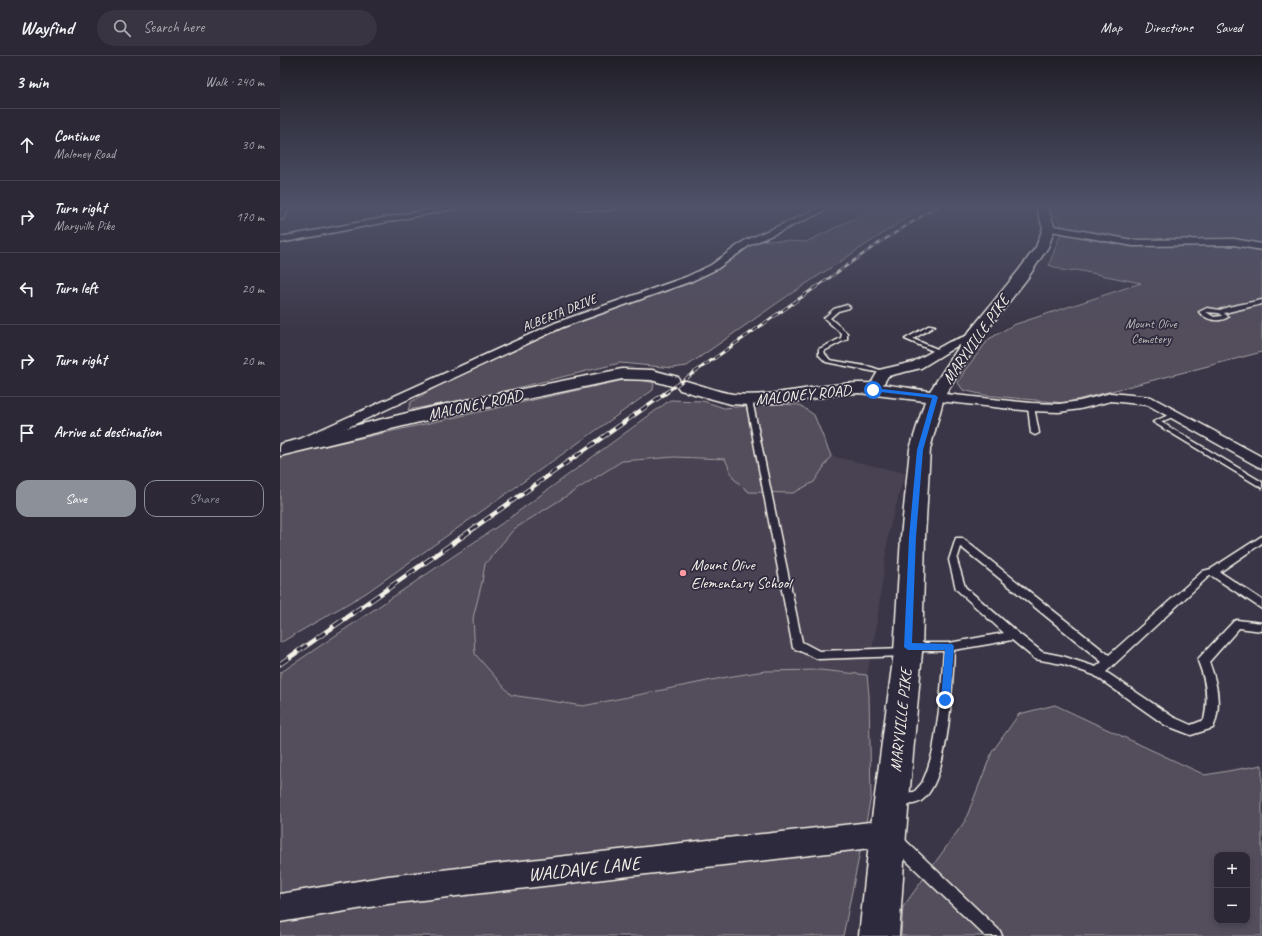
<!DOCTYPE html>
<meta charset="utf-8">
<style>
body{margin:0;font-family:Caveat,sans-serif;background:#383441;color:#f1f3f6}
.controls{position:absolute;right:12px;bottom:12px;display:grid;overflow:hidden;border-radius:8px;box-shadow:0 2px 6px #0003}
.controls button{width:36px;height:36px;display:grid;place-items:center;padding:0;border:0;border-bottom:1px solid #484450;background:#2c2835;color:#f1f3f6;font:20px sans-serif}
.stop{position:absolute;width:12px;height:12px;margin:-9px;border:3px solid #1a73e8;border-radius:50%;background:#fff}
.stop.end{background:#1a73e8;border-color:#fff;box-shadow:0 1px 4px #0008}
.list{margin:0;padding:0;list-style:none}
h2{display:flex;justify-content:space-between;align-items:center;height:52px;margin:0;padding:0 16px;font-size:17px}
h2 small{font-size:13px;font-weight:400;color:#a6a6ad}
.list li{display:grid;grid-template-columns:26px 1fr auto;gap:12px;align-items:center;box-sizing:border-box;height:72px;padding:0 16px;border-top:1px solid #484450}
.list b{display:block;font-size:15px;white-space:nowrap}
.list p{margin:0;font-size:13px;white-space:nowrap;color:#a6a6ad}
.list em{font-size:13px;font-style:normal;color:#a6a6ad}
.actions{display:flex;gap:8px;padding:12px 16px}
.actions a{flex:1;padding:9px 0;border:1px solid #8c9099;border-radius:12px;text-align:center;font-size:14px;color:#8c9099}
.actions .main{background:#8c9099;color:#fff}
.icon{flex:none;width:22px;height:22px;fill:none;stroke:currentColor;stroke-width:2;stroke-linecap:round;stroke-linejoin:round}
.map{position:relative;flex:none;width:982px;height:880px;overflow:hidden}
header{display:flex;align-items:center;gap:24px;box-sizing:border-box;height:56px;padding:0 20px;background:#2c2835;border-bottom:1px solid #484450}
header strong{font-size:19px}
nav{display:flex;gap:22px;margin-inline-start:auto;font-size:14px}
.search{width:280px;height:36px;background:#383441;display:flex;align-items:center;gap:10px;box-sizing:border-box;padding:0 14px;border-radius:22px;color:#a6a6ad;font-size:15px}
main{display:flex}
aside{flex:1;background:#2c2835}
.map>svg:first-child{display:block}
.built{fill:#484352}
.green{fill:#534e5c;stroke:#a4a0a2;fill-rule:evenodd}
.lines{fill:none;stroke-linecap:round;stroke-linejoin:round}
.lane-casing{stroke:#f4f1e8;stroke-width:3}
.street-casing{stroke:#f4f1e8;stroke-width:3}
.secondary-casing{stroke:#f4f1e8;stroke-width:3}
.lane{fill:#2f2a3d;fill-rule:evenodd}
.street{fill:#2f2a3d;fill-rule:evenodd}
.secondary{fill:#2f2a3d;fill-rule:evenodd}
.rail-far3-casing{stroke:#f4f1e8;stroke-width:2.5}
.rail-far2-casing{stroke:#f4f1e8;stroke-width:3}
.rail-far1-casing{stroke:#f4f1e8;stroke-width:4.5}
.rail-casing{stroke:#f4f1e8;stroke-width:5}
.rail-far3{stroke:#2f2a3d;stroke-width:1.5;stroke-dasharray:5;stroke-linecap:butt}
.rail-far2{stroke:#2f2a3d;stroke-width:2;stroke-dasharray:6;stroke-linecap:butt}
.rail-far1{stroke:#2f2a3d;stroke-width:3;stroke-dasharray:8;stroke-linecap:butt}
.rail{stroke:#2f2a3d;stroke-width:3.5;stroke-dasharray:11;stroke-linecap:butt}
.route{fill:#1a73e8}
.poi-dot{fill:#ff9aa2;stroke:#2f2a3d;stroke-width:1.5}
.labels{text-anchor:middle;stroke-width:3.5;stroke-linejoin:round;paint-order:stroke}
.far-street-label{font-size:13px;fill:#f4f1e8;stroke:#2f2a3d}
.far-park-label{font-size:13px;fill:#bcb8b7;stroke:#2f2a3d}
.street-label{font-size:16px;fill:#f4f1e8;stroke:#2f2a3d}
.poi-label{font-size:16px;fill:#f4f1e8;stroke:#2f2a3d;text-anchor:start}
.near-street-label{font-size:19px;fill:#f4f1e8;stroke:#2f2a3d}
</style>
<header>
<strong>Wayfind</strong>
<div class="search"><svg class="icon" aria-label="search" viewBox="0 0 24 24"><circle cx="10" cy="10" r="6"/><path d="M15 15l6 6"/></svg>Search here</div>
<nav><a>Map</a><a>Directions</a><a>Saved</a></nav>
</header>
<main>
<aside>
<h2>3 min<small>Walk · 240 m</small></h2>
<ul class="list">
<li><svg class="icon" aria-label="ahead" viewBox="0 0 24 24"><path d="M12 20V5M6 11l6-6 6 6"/></svg><div><b>Continue</b><p>Maloney Road</p></div><em>30 m</em></li>
<li><svg class="icon" aria-label="right" viewBox="0 0 24 24"><path d="M7 20v-9h11M14 6l5 5-5 5"/></svg><div><b>Turn right</b><p>Maryville Pike</p></div><em>170 m</em></li>
<li><svg class="icon" aria-label="left" viewBox="0 0 24 24"><path d="M17 20v-9H6M10 6l-5 5 5 5"/></svg><div><b>Turn left</b></div><em>20 m</em></li>
<li><svg class="icon" aria-label="right" viewBox="0 0 24 24"><path d="M7 20v-9h11M14 6l5 5-5 5"/></svg><div><b>Turn right</b></div><em>20 m</em></li>
<li><svg class="icon" aria-label="arrive" viewBox="0 0 24 24"><path d="M6 21V4h12l-3 4 3 4H6"/></svg><div><b>Arrive at destination</b></div></li>
</ul>
<div class="actions"><a class="main">Save</a><a>Share</a></div>
</aside>
<div class="map">
<svg width="982" height="880" viewBox="0 0 982 880">
<rect width="100%" height="100%" fill="#3b3647"/>
<filter id="ink" filterUnits="userSpaceOnUse"><feTurbulence type="fractalNoise" baseFrequency=".025" numOctaves="2"/><feDisplacementMap in="SourceGraphic" scale="8" xChannelSelector="R" yChannelSelector="G"/><feConvolveMatrix kernelMatrix="1 2 1 2 8 2 1 2 1" color-interpolation-filters="sRGB"/></filter>
<g filter="url(#ink)">
<polygon class="built" points="551,400 625,417 609,474 596,572 587,619 540,614 485,615 447,621 303,650 231,639 195,598 193,562 202,526 205,508 234,473 342,405 394,401 450,405 454,423 469,436 513,437 534,426"/>
<g class="green">
<polygon points="600,150 645,150 509,239 407,310 393,312 340,307 199,341 128,354 131,346 164,326 288,270 418,222 438,213 463,193 475,186 488,184 526,186"/>
<polygon points="768,150 982,150 982,296 785,347 704,339 683,334 678,327 685,314 709,283 733,269 861,227 796,214 785,215 769,209 781,177 781,169"/>
<polygon points="353,322 374,327 373,334 86,537 0,587 0,400"/>
<polygon points="390,344 423,345 444,352 496,348 520,349 534,359 551,400 534,426 513,437 469,436 454,423 445,403 394,401 342,405 234,473 205,508 202,526 193,562 195,598 231,639 303,650 447,621 485,615 540,614 587,619 589,639 591,741 563,880 0,880 0,617 224,466"/>
<path d="M775,649L925,719L982,709V880H621L623,851L685,765L712,696L739,658ZM937,799H967V865H937Z"/>
</g>
<g class="lines">
<g class="lane-casing">
<g id="lane">
<path d="M982,244V248L944,257L948,261C939,267 926,264 919,256L927,252L940,254L948,251ZM926,256L939,257L942,260L934,261Z"/>
<polygon points="567,249 570,251 569,252 558,255 550,262 567,277 567,283 544,295 545,298 550,304 591,311 606,316 606,318 546,306 539,299 539,293 561,282 562,278 544,262 554,253"/>
<polygon points="650,269 655,270 633,283 662,295 662,297 658,297 625,283"/>
<polygon points="469,342 472,344 522,586 539,595 624,592 628,593 629,596 628,599 624,600 538,603 513,592 466,344"/>
<polygon points="751,349 754,351 759,377 755,379 751,377 748,351"/>
<polygon points="895,356 898,358 897,359 881,366 982,426 982,432 873,366"/>
<path d="M982,480V487L940,516L982,544V553L932,520H929L826,616L893,661L911,669L924,664C929,643 926,625 918,605L919,602L954,565L957,564L982,567V575L959,572L929,606C937,626 942,651 933,672L911,679L885,669L814,619L782,608L755,603L732,584L674,594C672,628 670,725 641,745C637,748 631,748 627,749C622,749 619,749 615,747L613,743L615,739L619,737L634,736L642,727L647,715L653,695L660,648L664,595H633L629,594L628,591L629,588L633,587H669L724,577L676,533L669,504L676,482H682L829,599L923,515L931,513ZM681,491L822,606L816,611L782,600L762,596L738,577L685,531L677,504Z"/>
<polygon points="617,780 622,781 720,875 722,880 705,880 612,791 611,786 612,781"/>
</g>
</g>
<g class="street-casing">
<g id="street">
<polygon points="3,150 11,150 3,163 0,163 0,155"/>
<polygon points="169,150 188,150 0,187 0,181"/>
<polygon points="290,150 347,150 322,155 294,152"/>
<polygon points="544,150 556,150 470,189 437,213 412,225 283,271 30,389 25,390 20,389 18,386 20,383 275,267 406,221 431,209 464,185"/>
<polygon points="769,169 853,184 954,183 982,188 982,194 954,189 853,190 766,174 765,172"/>
<polygon points="694,277 698,278 700,280 698,282 677,290 641,312 608,320 598,337 588,337 587,334 599,314 633,306 669,286"/>
<polygon points="655,337 751,347 779,348 800,345 831,337 871,341 982,401 982,412 977,410 868,349 831,345 800,353 779,356 751,355 650,344 648,341 650,338"/>
<polygon points="608,764 617,768 621,777 617,786 608,790 108,848 0,866 0,838 108,820"/>
</g>
</g>
<g class="secondary-casing">
<path id="secondary" d="M756,150H767L775,172L768,191L749,220L701,282L664,341L650,393L645,481L642,596L626,777L619,880H579L590,777L614,596L621,481L630,393L645,345L579,337L561,338L519,345L469,349L451,348L400,334L397,330L398,329L392,330L371,324L342,323L152,363L0,400V388L152,351L342,313L372,314L398,321L400,326L406,325C422,329 437,336 453,338C495,342 536,328 577,327C600,326 627,332 650,335L688,277L739,214L756,191L763,172Z"/>
</g>
<use href="#lane" class="lane"/>
<use href="#street" class="street"/>
<use href="#secondary" class="secondary"/>
<g class="rail-far3-casing">
<polyline id="rail-far3" points="535,232 599,187 658,150"/>
</g>
<g class="rail-far2-casing">
<polyline id="rail-far2" points="385,337 536,231"/>
</g>
<g class="rail-far1-casing">
<polyline id="rail-far1" points="191,474 387,336"/>
</g>
<g class="rail-casing">
<polyline id="rail" points="0,608 193,473"/>
</g>
<use href="#rail-far3" class="rail-far3"/>
<use href="#rail-far2" class="rail-far2"/>
<use href="#rail-far1" class="rail-far1"/>
<use href="#rail" class="rail"/>
</g>
</g>
<linearGradient id="sky" x2="0" y2="1"><stop stop-color="#201e27"/><stop offset="0.55" stop-color="#4f5269"/><stop offset="1" stop-color="#4f5269" stop-opacity="0"/></linearGradient>
<rect width="982" height="274" fill="url(#sky)"/>
<polygon class="route" points="593,332 655,339 658,341 643,394 636,481 632,587 672,588 674,590 670,644 669,646 665,648 662,646 661,644 665,594 628,594 624,591 629,481 637,394 652,342 592,335 591,334"/>
<circle class="poi-dot" cx="403" cy="517" r="4"/>
<g class="labels">
<g class="far-street-label">
<text transform="translate(279 256) rotate(-22)" y="5">ALBERTA DRIVE</text>
</g>
<g class="far-park-label">
<text x="871" y="272">Mount Olive<tspan x="871" dy="15">Cemetery</tspan></text>
</g>
<g class="street-label">
<text transform="translate(695 283) rotate(-55)" y="6">MARYVILLE PIKE</text>
<text transform="translate(523 338) rotate(-6)" y="6">MALONEY ROAD</text>
<text transform="translate(195 348) rotate(-12)" y="6">MALONEY ROAD</text>
<text transform="translate(620 664) rotate(-84)" y="6">MARYVILLE PIKE</text>
</g>
<g class="poi-label">
<text x="411" y="514">Mount Olive<tspan x="411" dy="18">Elementary School</tspan></text>
</g>
<g class="near-street-label">
<text transform="translate(304 812) rotate(-6)" y="7">WALDAVE LANE</text>
</g>
</g>
</svg>
<div class="controls">
<button>+</button>
<button>−</button>
</div>
<div class="stop" style="left:593px;top:334px"></div>
<div class="stop end" style="left:665px;top:644px"></div>
</div>
</main>
